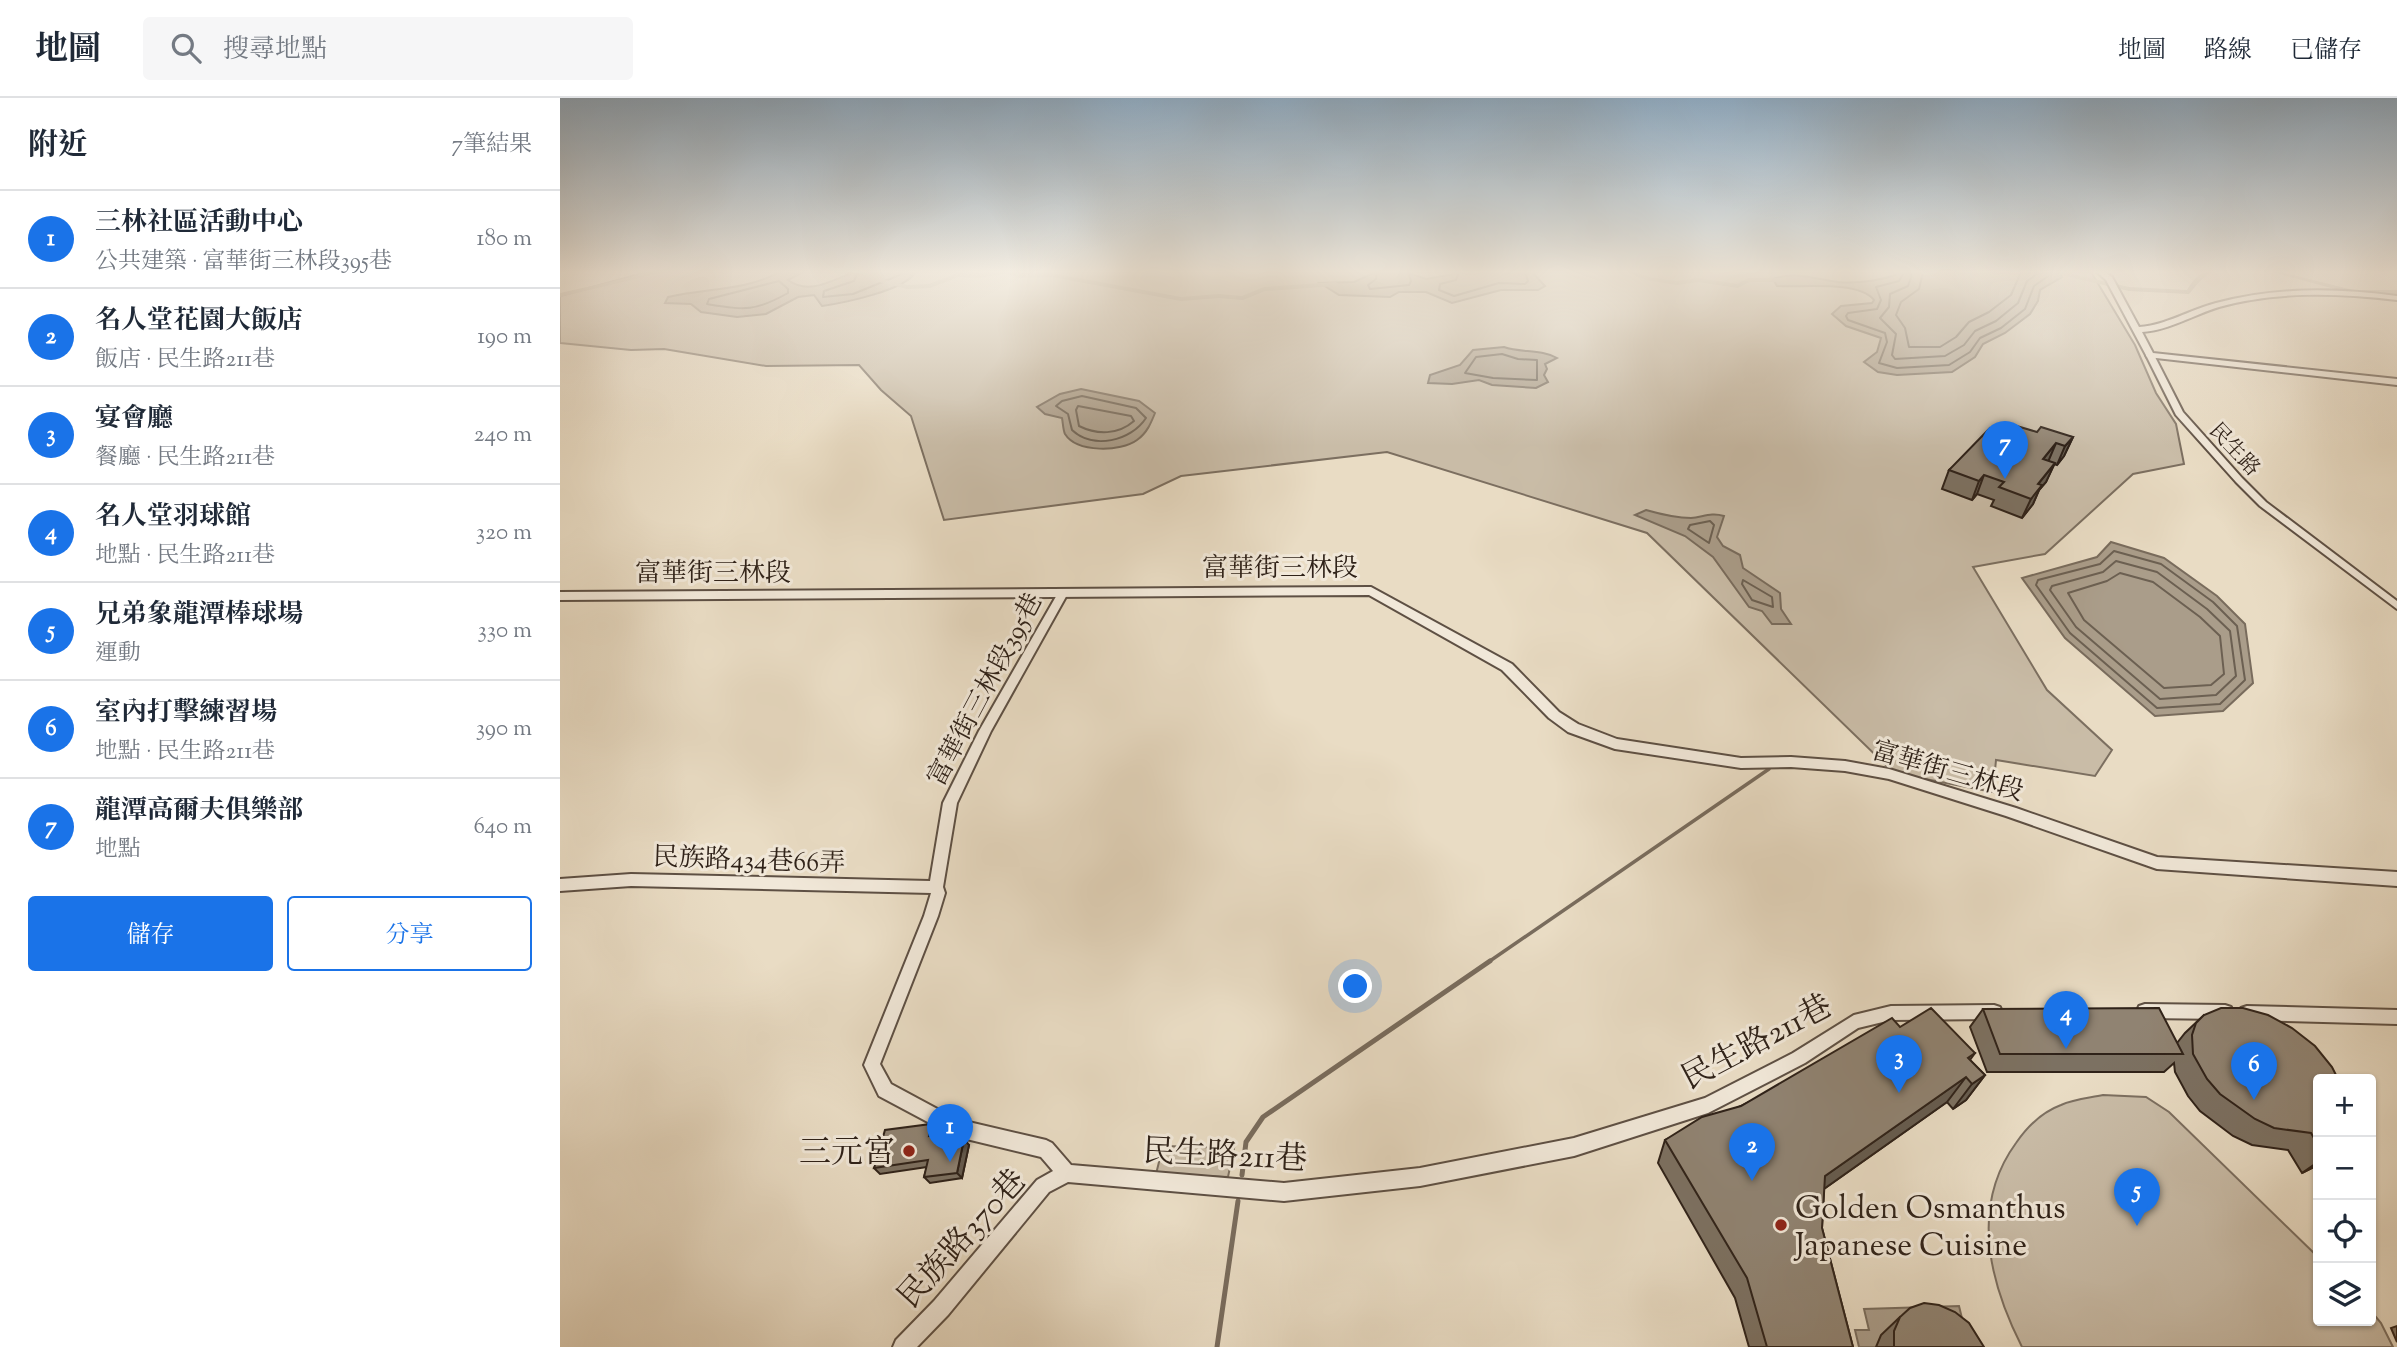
<!DOCTYPE html>
<html lang="zh-TW">
<meta charset="utf-8">
<style>
body{margin:0;font-family:"Sorts Mill Goudy","Noto Serif TC",serif;background:#f6f6f7;color:#1f2937}
.controls{position:absolute;right:21px;bottom:21px;display:grid;overflow:hidden;border-radius:7px;box-shadow:0 2px 5px #0004}
.controls button{width:63px;height:63px;display:grid;place-items:center;padding:0;border:0;border-bottom:2px solid #e0e1e3;background:#fff;color:#1f2937;font:35px sans-serif}
.you{position:absolute;left:796px;top:889px;width:24px;height:24px;margin:-18px;border:5px solid #fff;border-radius:50%;background:#1a73e8;box-shadow:0 0 0 10px #1a73e833}
.badge{display:grid;place-items:center;width:46px;height:46px;border-radius:50%;background:#1a73e8;color:#fff;font-size:23px;font-weight:700}
.pin{position:absolute;translate:-50% -58px;filter:drop-shadow(0 2px 4px #0008)}
.pin::after{content:'';position:absolute;top:37px;width:24px;height:21px;background:inherit;clip-path:polygon(0 0,100% 0,50% 100%)}
.list{margin:0;padding:0;list-style:none}
h2{display:flex;justify-content:space-between;align-items:center;height:91px;margin:0;padding:0 28px;font-size:30px}
h2 small{font-size:23px;font-weight:400;color:#747a83}
.list li{display:grid;grid-template-columns:46px 1fr auto;gap:21px;align-items:center;box-sizing:border-box;height:98px;padding:0 28px;border-top:2px solid #e0e1e3}
.list b{display:block;font-size:26px;white-space:nowrap}
.list p{margin:0;font-size:23px;white-space:nowrap;color:#747a83}
.list em{font-size:23px;font-style:normal;color:#747a83}
.actions{display:flex;gap:14px;padding:21px 28px}
.actions a{flex:1;padding:16px 0;border:2px solid #1a73e8;border-radius:7px;text-align:center;font-size:24px;color:#1a73e8}
.actions .main{background:#1a73e8;color:#fff}
.icon{flex:none;width:38px;height:38px;fill:none;stroke:currentColor;stroke-width:2;stroke-linecap:round;stroke-linejoin:round}
.map{position:relative;flex:none;width:1837px;height:1249px;overflow:hidden}
header{display:flex;align-items:center;gap:42px;box-sizing:border-box;height:98px;padding:0 35px;background:#fff;border-bottom:2px solid #e0e1e3}
header strong{font-size:33px}
nav{display:flex;gap:38px;margin-inline-start:auto;font-size:24px}
.search{width:490px;height:63px;background:#f6f6f7;display:flex;align-items:center;gap:18px;box-sizing:border-box;padding:0 24px;border-radius:7px;color:#747a83;font-size:26px}
main{display:flex}
aside{flex:1;background:#fff}
.map>svg:first-child{display:block}
.green{fill:#c9bca7;stroke:#7c6f60;stroke-width:2}
.water{fill:#aa9d8a;stroke:#796c5d;stroke-width:2}
.lines{fill:none;stroke-linecap:round;stroke-linejoin:round}
.shore{stroke:#6c6052;stroke-width:2}
.stream-far1{stroke:#796c5d;stroke-width:3.5}
.stream{stroke:#796c5d;stroke-width:5}
.canal{fill:#aa9d8a;fill-rule:evenodd}
.minor-casing{stroke:#5e5044;stroke-width:4}
.tertiary-casing{stroke:#5e5044;stroke-width:4}
.minor{fill:#f1e8d9;fill-rule:evenodd}
.tertiary{fill:#f1e8d9;fill-rule:evenodd}
.wall{fill:#7c7162;stroke:#2f2219;stroke-width:2}
.shaded-wall{fill:#655c50;stroke:#2f2219;stroke-width:2}
.building{fill:#908372;stroke:#2f2219;stroke-width:2}
.poi-dot{fill:#8f2418;stroke:#f1e8d9;stroke-width:2.5}
.labels{text-anchor:middle;stroke-width:6;stroke-linejoin:round;paint-order:stroke}
.far-street-label{font-size:21px;fill:#2f2219;stroke:#f1e8d9}
.street-label{font-size:26px;fill:#2f2219;stroke:#f1e8d9}
.near-street-label{font-size:32px;fill:#2f2219;stroke:#f1e8d9}
.near-poi-label{font-size:32px;fill:#2f2219;stroke:#f1e8d9;text-anchor:end}
</style>
<header>
<strong>地圖</strong>
<div class="search"><svg class="icon" aria-label="search" viewBox="0 0 24 24"><circle cx="10" cy="10" r="6"/><path d="M15 15l6 6"/></svg>搜尋地點</div>
<nav><a>地圖</a><a>路線</a><a>已儲存</a></nav>
</header>
<main>
<aside>
<h2>附近<small>7筆結果</small></h2>
<ul class="list">
<li><span class="badge">1</span><div><b>三林社區活動中心</b><p>公共建築 · 富華街三林段395巷</p></div><em>180 m</em></li>
<li><span class="badge">2</span><div><b>名人堂花園大飯店</b><p>飯店 · 民生路211巷</p></div><em>190 m</em></li>
<li><span class="badge">3</span><div><b>宴會廳</b><p>餐廳 · 民生路211巷</p></div><em>240 m</em></li>
<li><span class="badge">4</span><div><b>名人堂羽球館</b><p>地點 · 民生路211巷</p></div><em>320 m</em></li>
<li><span class="badge">5</span><div><b>兄弟象龍潭棒球場</b><p>運動</p></div><em>330 m</em></li>
<li><span class="badge">6</span><div><b>室內打擊練習場</b><p>地點 · 民生路211巷</p></div><em>390 m</em></li>
<li><span class="badge">7</span><div><b>龍潭高爾夫俱樂部</b><p>地點</p></div><em>640 m</em></li>
</ul>
<div class="actions"><a class="main">儲存</a><a>分享</a></div>
</aside>
<div class="map">
<svg width="1837" height="1249" viewBox="0 0 1837 1249">
<rect width="100%" height="100%" fill="#e9dcc4"/>
<filter id="stains"><feTurbulence type="fractalNoise" baseFrequency=".00286" numOctaves="4"/><feColorMatrix values="0 0 0 0 .2 0 0 0 0 .09 0 0 0 0 .02 0 0 0 .5 -.17"/></filter>
<radialGradient id="worn" r=".72"><stop offset=".6" stop-color="#630" stop-opacity="0"/><stop offset="1" stop-color="#630" stop-opacity=".3"/></radialGradient>
<g class="green">
<polygon points="86,174 1531,174 1575,247 1596,295 1616,326 1624,366 1573,376 1485,456 1413,469 1487,592 1552,652 1535,678 1436,662 1433,694 1334,675 1087,435 827,354 621,378 583,396 384,422 351,318 321,292 299,267 206,268 104,251 71,252 0,245 0,198"/>
<path d="M1543,997L1586,999L1609,1014L1758,1159V1223H1811V1213L1821,1225L1833,1249H1462C1429,1184 1410,1108 1456,1045C1467,1029 1482,1014 1501,1007C1514,1001 1529,1000 1543,997Z"/>
<polygon points="603,1048 674,1050 668,1079 596,1076"/>
</g>
<g class="water">
<path d="M219,174H243L228,182C250,198 273,181 295,174C308,170 339,174 355,174C347,192 283,205 262,208L254,197L238,199L206,216L177,219L141,214L131,206L105,205L108,199C145,190 186,193 219,174Z"/>
<polygon points="816,174 846,174 866,181 906,174 972,174 985,188 978,192 941,192 892,205 866,194 839,194 830,199 779,197 760,185 794,184"/>
<path d="M1343,174H1500L1502,179L1480,192L1478,203L1470,216L1445,235L1423,246L1415,259L1392,274L1337,277L1318,274L1304,264L1317,254L1321,240L1286,228L1272,216L1281,208L1312,205L1314,202C1298,182 1241,190 1217,188L1213,181C1235,173 1256,181 1278,184C1298,186 1325,182 1343,174Z"/>
<path d="M944,249C961,255 982,251 997,260L985,266L987,271L984,277L988,284L976,290L932,287L919,282L892,286L868,285L870,277L900,267L913,252Z"/>
<path d="M521,291L579,303L595,315C591,325 587,335 577,342C561,354 517,355 505,336C503,332 503,325 502,320L485,316L477,309L500,296Z"/>
<path d="M1086,412C1100,416 1115,420 1131,420C1143,419 1151,414 1164,418L1157,439L1163,448L1180,457L1183,470L1220,495L1221,511L1231,526H1212L1202,513L1189,509L1153,459L1125,438L1075,417Z"/>
<polygon points="1551,444 1604,460 1657,498 1685,526 1693,585 1663,613 1595,618 1505,540 1462,480 1537,459"/>
<polygon points="1399,1208 1409,1249 1299,1249 1295,1232 1309,1232 1304,1211"/>
</g>
<g class="lines">
<g class="shore">
<polyline points="298,174 294,183 264,193 263,199 293,196 347,174"/>
<polyline points="817,174 816,181 808,187 810,191 849,187 851,183 848,174"/>
<polyline points="899,174 896,182 880,186 879,192 894,198 939,185 965,186 968,183 965,174"/>
<polyline points="1344,174 1339,183 1316,189 1321,202 1317,211 1288,215 1286,218 1288,222 1325,235 1327,244 1319,265 1337,270 1389,267 1410,254 1420,240 1441,230 1465,211 1474,188 1494,174"/>
<polyline points="1353,174 1348,188 1330,196 1329,209 1320,220 1336,236 1332,257 1335,261 1385,258 1404,247 1415,233 1436,223 1458,205 1467,183 1480,174"/>
<polyline points="1363,174 1359,191 1341,204 1336,217 1345,230 1349,249 1380,249 1396,239 1409,224 1429,214 1451,197 1461,174"/>
<path d="M219,183L228,191V195C194,214 185,212 147,206L149,201Z"/>
<polygon points="942,256 958,261 977,262 977,282 933,280 905,275 916,259"/>
<path d="M522,298L576,310L586,320C571,343 533,352 512,332L508,316L496,308L502,303Z"/>
<path d="M518,308L571,318L574,323C558,337 537,337 519,328L516,312Z"/>
<polygon points="1150,423 1154,427 1149,445 1128,431 1130,427"/>
<polygon points="1554,453 1601,466 1653,504 1677,528 1685,582 1660,606 1597,610 1510,535 1476,487 1478,482 1540,466"/>
<polygon points="1556,463 1597,474 1647,511 1670,533 1676,578 1656,597 1600,601 1516,529 1490,492 1492,488 1543,474"/>
<polygon points="1560,475 1593,484 1640,519 1660,538 1664,576 1651,587 1604,590 1524,522 1508,495 1547,483"/>
<polygon points="1183,482 1212,499 1213,509 1192,502 1182,486"/>
</g>
<polyline class="stream-far1" points="927,865 1209,671"/>
<g class="stream">
<polyline points="682,1077 686,1044 703,1019 930,863"/>
<polyline points="657,1249 678,1103"/>
</g>
<g class="canal">
<polygon points="94,174 104,174 0,199 0,195"/>
<polygon points="313,174 319,174 320,181 347,187 369,186 397,175 492,175 621,199 659,196 682,198 704,189 776,184 779,186 776,188 705,193 683,202 659,200 621,203 492,179 462,180 444,176 419,180 398,179 370,190 347,191 315,183"/>
<polygon points="1067,174 1075,174 1089,179 1117,183 1138,180 1177,186 1188,180 1230,180 1233,182 1230,184 1189,184 1178,190 1138,184 1117,187 1086,182"/>
<path d="M1504,174L1569,189L1627,192C1633,182 1639,173 1651,174L1640,183L1629,196L1569,193L1501,177L1486,178L1483,176L1486,174Z"/>
<polygon points="1712,174 1721,174 1793,192 1837,192 1837,196 1793,196"/>
</g>
<g class="minor-casing">
<g id="minor">
<polygon points="1587,255 1594,257 1623,314 1682,380 1706,404 1837,503 1837,511 1700,408 1676,384 1616,317 1586,257"/>
<polygon points="503,492 508,495 431,633 397,705 383,789 385,795 378,818 320,966 331,986 396,1021 486,1042 492,1045 511,1067 724,1085 860,1070 1014,1040 1145,1000 1233,955 1294,917 1331,908 1434,907 1440,909 1442,914 1440,919 1434,921 1331,922 1298,930 1245,965 1148,1015 1014,1058 860,1088 724,1103 508,1084 489,1094 388,1217 357,1249 333,1249 336,1242 374,1203 477,1082 493,1073 481,1059 394,1038 319,998 304,967 364,818 371,795 71,788 0,793 0,781 71,776 370,783 383,705 419,633 498,495"/>
<polygon points="1585,906 1665,907 1671,909 1673,914 1671,919 1665,921 1585,920 1579,918 1577,913 1579,908"/>
<polygon points="1687,908 1837,912 1837,926 1687,922 1681,920 1679,915 1681,910"/>
</g>
</g>
<g class="tertiary-casing">
<g id="tertiary">
<path d="M1537,174H1545L1552,179L1579,229C1607,227 1629,212 1656,205C1716,189 1776,190 1837,198V202C1778,195 1717,193 1659,209C1633,217 1610,232 1582,234L1593,255L1837,281V287L1587,259L1546,182Z"/>
<polygon points="811,489 952,566 999,614 1018,626 1057,641 1181,660 1231,659 1285,663 1329,671 1456,710 1597,759 1837,774 1837,788 1597,771 1446,718 1329,681 1285,673 1231,669 1181,670 1055,651 1008,634 989,620 942,572 809,497 0,502 0,494"/>
</g>
</g>
<use href="#minor" class="minor"/>
<use href="#tertiary" class="tertiary"/>
</g>
<g class="wall">
<polygon points="1442,334 1477,334 1513,339 1504,358 1497,367 1494,366 1486,384 1479,392 1473,406 1462,420 1431,408 1434,402 1417,396 1412,402 1382,391 1389,372"/>
<polygon points="1423,911 1617,945 1625,935 1644,917 1758,981 1758,1067 1742,1075 1728,1052 1692,1047 1673,1038 1640,1013 1628,998 1615,974 1614,965 1604,974 1427,974 1410,929"/>
<polygon points="1340,929 1415,955 1410,962 1425,977 1406,1002 1393,1011 1387,1004 1264,1091 1262,1130 1293,1249 1189,1249 1175,1200 1098,1065 1105,1042 1181,1008"/>
<polygon points="371,1026 376,1032 375,1037 394,1036 399,1042 409,1047 402,1080 370,1085 364,1079 367,1069 320,1076 314,1070"/>
<polygon points="1340,1219 1424,1249 1316,1249 1321,1237"/>
<polygon points="1837,1228 1837,1244 1831,1230"/>
</g>
<g class="shaded-wall">
<polygon points="1513,339 1504,358 1497,367 1505,348"/>
<polygon points="1496,345 1488,364 1483,361"/>
<polygon points="1495,365 1486,384 1479,392 1473,406 1462,420 1478,386"/>
<polygon points="1424,377 1417,396 1412,402 1419,383"/>
<polygon points="1425,977 1406,1002 1393,1011 1412,986"/>
<polygon points="1406,979 1387,1004 1251,1100 1265,1078"/>
<polygon points="371,1026 376,1032 374,1043 369,1038"/>
<polygon points="404,1041 409,1047 402,1080 397,1075"/>
<polygon points="1758,1064 1758,1067 1742,1075"/>
</g>
<g class="building">
<polygon points="1450,326 1477,334 1481,329 1513,339 1505,348 1496,345 1483,361 1495,365 1478,386 1482,387 1471,401 1439,389 1444,384 1424,377 1419,383 1389,372 1430,330 1442,334"/>
<polygon points="1371,910 1415,955 1408,960 1425,977 1412,986 1406,979 1265,1078 1262,1130 1293,1249 1207,1249 1187,1180 1105,1042 1142,1019 1181,1008 1332,920 1340,929"/>
<polygon points="1599,910 1623,956 1440,956 1423,911"/>
<polygon points="1661,910 1683,910 1708,917 1732,930 1755,948 1772,969 1778,981 1758,981 1758,1047 1751,1035 1714,1030 1695,1021 1660,996 1647,981 1633,956 1632,937 1636,925 1644,917"/>
<polygon points="371,1026 369,1038 389,1035 394,1036 393,1043 404,1041 397,1075 364,1079 368,1062 314,1070 325,1032"/>
<polygon points="1364,1205 1379,1207 1395,1214 1409,1225 1424,1249 1334,1249 1334,1233 1340,1219 1350,1210"/>
</g>
<linearGradient id="sky" x2="0" y2="1"><stop stop-color="#8fabc2"/><stop offset="0.5" stop-color="#f5efe4"/><stop offset="1" stop-color="#f5efe4" stop-opacity="0"/></linearGradient>
<rect width="1837" height="348" fill="url(#sky)"/>
<g class="poi-dot">
<circle cx="349" cy="1053" r="7"/>
<circle cx="1221" cy="1127" r="7"/>
</g>
<g class="labels">
<g class="far-street-label">
<text transform="translate(1675 351) rotate(47)" y="7">民生路</text>
</g>
<g class="street-label">
<text x="720" y="478">富華街三林段</text>
<text x="153" y="483">富華街三林段</text>
<text transform="translate(424 591) rotate(-62)" y="9">富華街三林段395巷</text>
<text transform="translate(1388 672) rotate(16)" y="9">富華街三林段</text>
<text transform="translate(189 761) rotate(2)" y="9">民族路434巷66弄</text>
</g>
<g class="near-street-label">
<text transform="translate(1196 943) rotate(-28)" y="11">民生路211巷</text>
<text transform="translate(665 1056) rotate(3)" y="11">民生路211巷</text>
<text transform="translate(401 1140) rotate(-48)" y="11">民族路370巷</text>
</g>
<g class="near-poi-label">
<text x="335" y="1064">三元宮</text>
<text x="1235" y="1120" text-anchor="start">Golden Osmanthus<tspan x="1235" dy="37">Japanese Cuisine</tspan></text>
</g>
</g>
<rect width="100%" height="100%" filter="url(#stains)"/>
<rect width="100%" height="100%" fill="url(#worn)"/>
</svg>
<div class="controls">
<button>+</button>
<button>−</button>
<button><svg class="icon" aria-label="locate" viewBox="0 0 24 24"><circle cx="12" cy="12" r="6"/><path d="M12 2v4M12 18v4M2 12h4M18 12h4"/></svg></button>
<button><svg class="icon" aria-label="layers" viewBox="0 0 24 24"><path d="M12 4l9 5-9 5-9-5zM3 14l9 5 9-5"/></svg></button>
</div>
<div class="you"></div>
<div class="pin badge" style="left:390px;top:1064px">1</div>
<div class="pin badge" style="left:1192px;top:1083px">2</div>
<div class="pin badge" style="left:1339px;top:995px">3</div>
<div class="pin badge" style="left:1506px;top:951px">4</div>
<div class="pin badge" style="left:1577px;top:1128px">5</div>
<div class="pin badge" style="left:1694px;top:1002px">6</div>
<div class="pin badge" style="left:1445px;top:381px">7</div>
</div>
</main>
